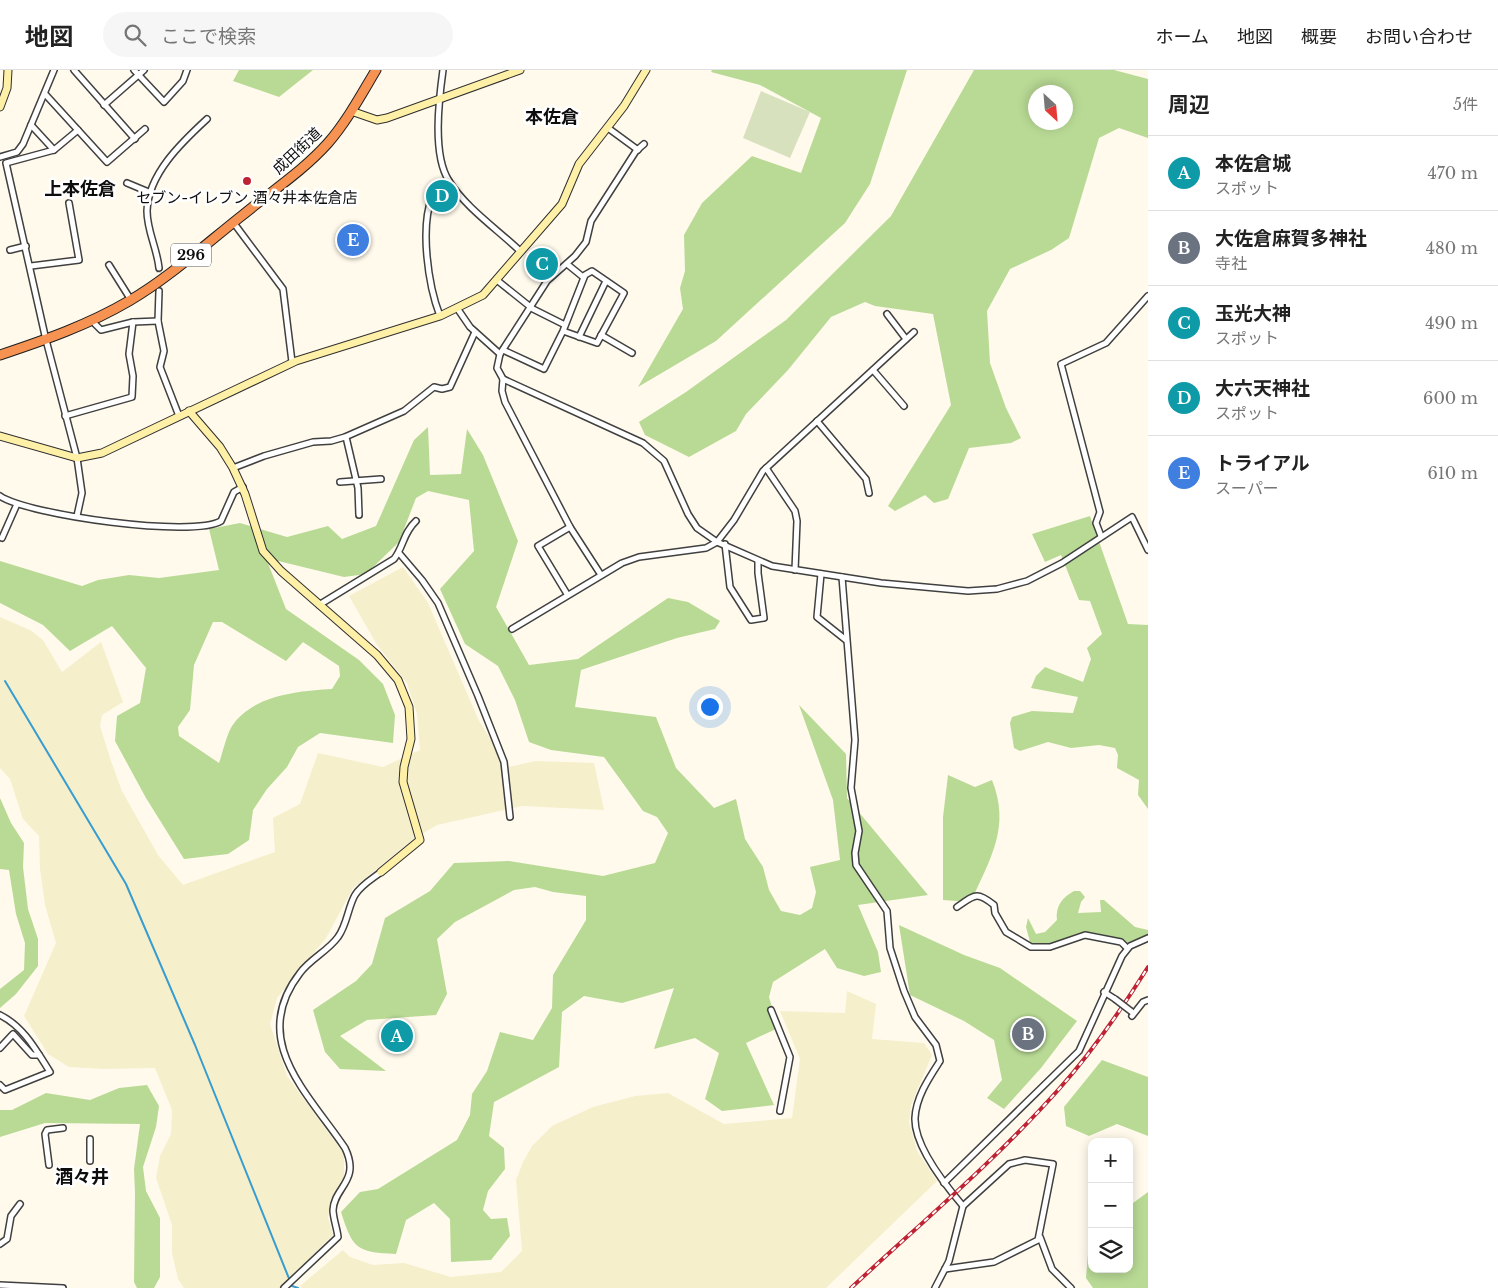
<!DOCTYPE html>
<html lang="ja">
<meta charset="utf-8">
<style>
body{margin:0;font-family:"Libre Baskerville","Noto Sans JP",serif;background:#f6f6f6;color:#222}
.controls{position:absolute;right:15px;bottom:15px;display:grid;overflow:hidden;border-radius:10px;box-shadow:0 2px 12px #0003}
.controls button{width:45px;height:45px;display:grid;place-items:center;padding:0;border:0;border-bottom:1px solid #e0e0e0;background:#fff;color:#222;font:25px sans-serif}
.compass{position:absolute;left:1028px;top:15px;width:45px;height:45px;border-radius:50%;background:#fff;box-shadow:0 2px 12px #0003;rotate:154deg}
.you{position:absolute;left:709px;top:636px;width:18px;height:18px;margin:-12px;border:4px solid #fff;border-radius:50%;background:#1a73e8;box-shadow:0 0 0 8px #1a73e833}
.badge{display:grid;place-items:center;width:32px;height:32px;border-radius:50%;background:#be2334;color:#fff;font-size:16px;font-weight:700}
.pin{position:absolute;translate:-50% -50%;border:2px solid #fff;box-shadow:0 1px 5px #0006}
.list{margin:0;padding:0;list-style:none}
h2{display:flex;justify-content:space-between;align-items:center;height:65px;margin:0;padding:0 20px;font-size:21px}
h2 small{font-size:16px;font-weight:400;color:#767676}
.list li{display:grid;grid-template-columns:32px 1fr auto;gap:15px;align-items:center;box-sizing:border-box;height:75px;padding:0 20px;border-top:1px solid #e0e0e0}
.list b{display:block;font-size:19px;white-space:nowrap}
.list p{margin:0;font-size:16px;white-space:nowrap;color:#767676}
.list em{font-size:16px;font-style:normal;color:#767676}
.icon{flex:none;width:28px;height:28px;fill:none;stroke:currentColor;stroke-width:2;stroke-linecap:round;stroke-linejoin:round}
.map{position:relative;flex:none;width:1148px;height:1218px;overflow:hidden}
header{display:flex;align-items:center;gap:30px;box-sizing:border-box;height:70px;padding:0 25px;background:#fff;border-bottom:1px solid #e0e0e0}
header strong{font-size:24px}
nav{display:flex;gap:28px;margin-inline-start:auto;font-size:18px}
.search{width:350px;height:45px;background:#f6f6f6;display:flex;align-items:center;gap:12px;box-sizing:border-box;padding:0 18px;border-radius:28px;color:#767676;font-size:19px}
main{display:flex}
aside{flex:1;background:#fff}
.map>svg:first-child{display:block}
.farmland{fill:#f5efcc}
.forest{fill:#b9da95;fill-rule:evenodd}
.cemetery{fill:#d8e1be}
.lines{fill:none;stroke-linecap:round;stroke-linejoin:round}
.stream{stroke:#379ccf;stroke-width:2}
.street-tunnel{stroke:#dbd6cb;stroke-width:5;stroke-dasharray:5 2.5;stroke-linecap:butt}
.street-casing{stroke:#404040;stroke-width:8}
.secondary-casing{stroke:#2f2f2f;stroke-width:9}
.highway-casing{stroke:#1e1e1e;stroke-width:11}
.street{stroke:#fff;stroke-width:5}
.secondary{stroke:#fff0a7;stroke-width:7}
.highway{stroke:#f69353;stroke-width:9}
.rail-casing{stroke:#be2334;stroke-width:4}
.rail{stroke:#fff;stroke-width:2;stroke-dasharray:5.5;stroke-linecap:butt}
.street-bridge-casing{stroke:#404040;stroke-width:8;stroke-linecap:butt}
.street-bridge{stroke:#fff;stroke-width:5}
.poi-dot{fill:#be2334;stroke:#fff;stroke-width:2}
.labels{text-anchor:middle;stroke-width:5;stroke-linejoin:round;paint-order:stroke}
.shield{fill:#fff;stroke:#565656;stroke-width:1}
.shield-label{font-size:14px;font-weight:bold;fill:#0d0d0d}
.street-label{font-size:15px;fill:#0d0d0d;stroke:#fff}
.poi-label{font-size:15px;fill:#0d0d0d;stroke:#fff}
.quarter-label{font-size:18px;font-weight:bold;fill:#0d0d0d;stroke:#fff}
</style>
<header>
<strong>地図</strong>
<div class="search"><svg class="icon" aria-label="search" viewBox="0 0 24 24"><circle cx="10" cy="10" r="6"/><path d="M15 15l6 6"/></svg>ここで検索</div>
<nav><a>ホーム</a><a>地図</a><a>概要</a><a>お問い合わせ</a></nav>
</header>
<main>
<div class="map">
<svg width="1148" height="1218" viewBox="0 0 1148 1218">
<rect width="100%" height="100%" fill="#fffaec"/>
<g class="farmland">
<polygon points="403,497 428,533 479,651 508,697 536,691 594,693 604,740 522,736 437,755 415,768 353,818 326,868 277,928 270,954 287,1006 344,1084 344,1111 331,1131 328,1147 333,1165 279,1218 184,1218 178,1209 172,1183 172,1155 156,1108 160,1086 171,1064 172,1040 155,998 104,999 69,997 48,984 24,946 56,873 45,835 40,799 39,766 23,749 10,709 0,698 0,547 30,560 43,570 62,602 101,572 123,632 102,645 100,656 111,691 122,721 158,785 183,815 275,782 273,748 300,734 318,683 383,697 420,680 417,644 407,613 377,575 349,526"/>
<polygon points="847,921 876,934 872,969 924,973 932,985 911,1035 909,1052 917,1081 937,1111 826,1218 302,1218 300,1216 343,1180 350,1187 373,1195 404,1193 451,1207 501,1202 522,1181 516,1110 523,1092 532,1076 552,1056 593,1037 635,1026 668,1023 724,1054 792,1048 800,989 780,941 845,943"/>
</g>
<g class="forest">
<polygon points="239,0 313,0 279,27 233,11"/>
<polygon points="712,0 907,0 870,114 845,153 716,271 638,317 683,239 680,218 685,201 684,165 702,133 752,86 801,103 821,48 760,15 711,2"/>
<path d="M974,0H1114L1148,9V68L1119,58L1099,68L1069,168L1051,180L1010,199L987,241L990,293L1006,338L1021,368L1011,373L969,378L948,429L934,433L925,425L895,441L888,436L951,335L933,244L875,236L865,232L831,247L788,300L746,344L736,361L689,387L645,365L639,352L686,322L786,250L891,146ZM1036,22H1066V52H1036Z"/>
<path d="M428,357L430,405L461,404L467,359L483,385L518,471L496,537L529,595L578,589L668,528L688,532L720,551L715,559L677,568L581,600L575,637L656,647L676,698L714,738L736,729L745,769L763,797L769,820L781,841L800,845L812,838L816,822L810,797L840,790L833,730L799,635L846,684L847,728L928,825L858,835L878,882L881,902L864,906L837,898L825,879L773,912L769,927L778,958L746,973L774,1035L722,1041L705,1029L719,983L695,968L654,979L674,918L622,933L584,926L562,942L559,997L494,1032L489,1066L504,1078L505,1099L488,1121L483,1140L491,1149L507,1148L510,1166L491,1190L451,1192L450,1149L434,1133L406,1150L396,1184C357,1182 353,1180 341,1142L360,1122L378,1119L457,1070L470,1045L472,1024L487,1001L500,962L533,970L552,938L553,905L586,850V826L553,822L535,817L514,820L455,852L437,869L447,924L436,945L367,950L340,966L386,1001L340,999L325,982L313,940L356,911L372,894L385,848L430,821L454,793L509,791L603,806L655,793L668,763L657,747L643,741L604,687L551,680L529,672L515,630L498,596L465,574L440,519L474,481L469,430L428,421L416,428L399,472L366,504L344,507L266,488L286,539L359,590L383,614L395,645L393,673L320,663L298,677L287,697L267,719L253,740L249,770L228,784L184,789L146,728L115,671L117,646L140,633L146,598L112,556L70,581L43,555L0,533V491L82,516L98,510L129,505L159,508L219,500L209,459L240,453L287,467L328,456L342,469L376,456L414,370ZM213,552H222L286,591L303,572L339,596L340,606L332,619C298,621 253,625 232,656C226,666 223,682 219,693L179,666L178,657L190,640L194,595Z"/>
<polygon points="1090,446 1128,554 1148,555 1148,739 1138,725 1139,710 1117,698 1118,685 1115,678 1099,675 1071,678 1048,672 1020,681 1014,678 1010,653 1012,647 1032,641 1073,643 1078,627 1031,618 1036,606 1045,597 1083,612 1091,589 1087,578 1102,564 1090,531 1079,530 1061,485 1045,492 1032,464"/>
<path d="M948,705L975,717L992,710C1011,758 990,788 971,832L943,830V747Z"/>
<polygon points="0,728 11,753 24,773 23,797 28,839 38,869 38,896 16,924 0,938 0,919 24,900 25,873 16,844 9,800 0,799"/>
<path d="M1074,821H1080L1085,827L1081,832L1078,843L1101,842L1100,830H1104L1135,857L1148,860V866L1131,875C1118,869 1100,862 1085,862C1066,863 1050,884 1030,872L1026,857L1028,848L1036,864L1045,862L1057,850C1055,836 1063,827 1074,821Z"/>
<polygon points="899,855 964,885 1000,898 1077,951 1041,998 1004,1039 987,1028 1002,1010 994,970 964,951 910,925"/>
<polygon points="1102,990 1148,1007 1148,1066 1117,1054 1089,1066 1066,1056 1064,1037"/>
<polygon points="147,1015 159,1036 156,1057 143,1097 146,1121 160,1148 160,1207 154,1218 137,1218 134,1212 135,1123 134,1099 140,1054 45,1053 0,1067 0,1040 12,1040 46,1023 90,1030 119,1018"/>
<polygon points="1148,1122 1148,1218 1093,1218 1086,1208 1090,1160 1092,1199 1129,1199 1129,1136"/>
</g>
<polygon class="cemetery" points="761,21 810,42 790,88 743,68"/>
<g class="lines">
<polyline class="stream" points="5,611 126,814 195,975 292,1216 298,1218"/>
<polyline class="street-tunnel" points="159,198 159,221"/>
<g class="street-casing">
<g id="street">
<polyline points="74,0 135,69"/>
<polyline points="134,0 164,32 183,11 187,0"/>
<path d="M443,0C439,29 432,85 449,111C466,138 497,159 520,181"/>
<polyline points="45,24 107,92 145,59"/>
<polyline points="104,35 144,0"/>
<polyline points="31,55 54,80"/>
<polyline points="608,58 638,80"/>
<polyline points="644,74 636,81 591,151 586,172 575,186 547,211 500,284 497,298 503,309 643,373 664,391 688,444 697,458 717,472 772,496 881,513 968,521 997,519 1027,511 1062,493 1132,447 1148,480"/>
<polyline points="0,87 17,82 23,74 54,0"/>
<polyline points="127,113 151,123"/>
<polyline points="233,152 283,219 292,292"/>
<polyline points="10,180 26,176"/>
<polyline points="567,194 583,207"/>
<polyline points="109,195 131,230"/>
<polyline points="31,196 79,190 69,133"/>
<path d="M159,198C157,178 147,161 147,141C148,104 182,72 207,49"/>
<polyline points="498,211 533,239 565,255"/>
<polyline points="159,221 158,251 164,281 160,297 179,346"/>
<polyline points="457,238 470,257 500,284"/>
<polyline points="887,244 906,269"/>
<path d="M440,246C428,215 420,158 432,127C434,120 443,115 449,111"/>
<polyline points="92,251 101,260 133,252 158,251"/>
<polyline points="601,265 632,283"/>
<polyline points="579,267 606,211"/>
<polyline points="503,280 544,299 563,261 585,205 592,201 624,223 597,273 563,261"/>
<polyline points="873,300 904,336"/>
<polyline points="503,309 502,321 505,332 570,457 601,505"/>
<polyline points="65,346 132,327 133,306 129,284 133,252"/>
<polyline points="817,351 866,409 869,423"/>
<polyline points="346,367 358,418 359,445"/>
<polyline points="233,398 264,386 313,372 331,371 345,367 404,341 434,317 442,319 450,317 475,262"/>
<polyline points="766,398 795,441 797,451 795,500"/>
<polyline points="340,412 381,409"/>
<path d="M0,426C28,445 193,468 221,451L234,422L243,417"/>
<polyline points="77,446 82,423 77,388 46,270 6,93 54,80 78,60"/>
<polyline points="1101,466 1096,453 1100,442 1061,294 1106,273 1148,226"/>
<polyline points="2,468 17,434"/>
<polyline points="725,474 730,517 751,550 764,548 758,503 758,491"/>
<polyline points="399,483 422,510 438,533 478,626 504,692 510,747"/>
<polyline points="821,504 817,547 846,570"/>
<path d="M842,507L855,670L851,718L859,761L855,783L856,795L887,841L890,878L904,921L915,947L936,975L940,991C929,1008 916,1027 915,1048C914,1076 946,1116 963,1136L949,1191L935,1218"/>
<polyline points="567,524 538,476 570,457"/>
<path d="M319,535L394,489C404,476 403,463 416,451"/>
<polyline points="512,559 622,493 639,487 706,478 717,472 734,450 763,401 914,262"/>
<path d="M957,837C975,825 976,821 994,835L995,843L1006,862L1031,877H1050L1085,865L1121,872L1127,878"/>
<polyline points="1104,922 1115,929"/>
<polyline points="771,940 790,987 780,1041"/>
<path d="M0,945C24,957 36,980 50,1002L5,1020L0,1015"/>
<polyline points="1132,946 1143,932 1148,930"/>
<polyline points="0,978 13,964 32,985 39,985"/>
<polyline points="90,1091 90,1069"/>
<polyline points="49,1095 45,1064 47,1060 63,1058"/>
<polyline points="944,1113 1079,981 1122,886 1130,876 1148,868"/>
<polyline points="1040,1167 1052,1199 1071,1218"/>
<polyline points="0,1174 7,1169 11,1146 20,1134"/>
<polyline points="945,1199 994,1192 1038,1170 1053,1094 1025,1090 1009,1094 963,1136"/>
<polyline points="0,1215 63,1218"/>
<path d="M284,1218L338,1167C337,1158 333,1148 333,1140C334,1117 361,1111 345,1078C308,1023 248,970 300,903C310,889 328,881 338,867C347,855 348,837 355,825C361,815 372,809 381,802"/>
</g>
</g>
<g class="secondary-casing">
<g id="secondary">
<polyline points="0,37 7,18 8,0"/>
<polyline points="351,41 377,50 387,48 520,0"/>
<polyline points="189,341 220,377 233,398 245,424 263,481 281,501 377,585 398,610 409,637 411,669 404,697 403,712 420,770 381,802"/>
<polyline points="0,366 77,388 102,383 296,291 440,246 483,225 562,134 579,94 624,36 646,0"/>
</g>
</g>
<g class="highway-casing">
<path id="highway" d="M0,285C45,270 88,255 129,231C170,207 207,173 244,144C272,121 304,100 328,73C347,51 361,25 376,0"/>
</g>
<use href="#street" class="street"/>
<use href="#secondary" class="secondary"/>
<use href="#highway" class="highway"/>
<g class="rail-casing">
<path id="rail" d="M851,1218C921,1153 996,1090 1059,1019C1093,981 1121,940 1148,897"/>
</g>
<use href="#rail" class="rail"/>
<g class="street-bridge-casing">
<polyline id="street-bridge" points="1115,929 1132,942"/>
</g>
<use href="#street-bridge" class="street-bridge"/>
</g>
<circle class="poi-dot" cx="247" cy="111" r="5"/>
<g class="labels">
<rect class="shield" x="171" y="173.5" width="40" height="23" rx="4"/>
<g class="shield-label">
<text x="191" y="190">296</text>
</g>
<g class="street-label">
<text transform="translate(297 81) rotate(-43)" y="5">成田街道</text>
</g>
<g class="poi-label">
<text x="247" y="133">セブン-イレブン 酒々井本佐倉店</text>
</g>
<g class="quarter-label">
<text x="552" y="53">本佐倉</text>
<text x="80" y="125">上本佐倉</text>
<text x="82" y="1113">酒々井</text>
</g>
</g>
</svg>
<div class="controls">
<button>+</button>
<button>−</button>
<button><svg class="icon" aria-label="layers" viewBox="0 0 24 24"><path d="M12 4l9 5-9 5-9-5zM3 14l9 5 9-5"/></svg></button>
</div>
<svg class="compass" viewBox="-18 -18 36 36"><path d="M0-13l5 13h-10z" fill="#e53935"/><path d="M0 13l5-13h-10z" fill="#767676"/></svg>
<div class="you"></div>
<div class="pin badge" style="left:397px;top:966px;background:#0f9aa8">A</div>
<div class="pin badge" style="left:1028px;top:964px;background:#6b7280">B</div>
<div class="pin badge" style="left:542px;top:194px;background:#0f9aa8">C</div>
<div class="pin badge" style="left:442px;top:126px;background:#0f9aa8">D</div>
<div class="pin badge" style="left:353px;top:170px;background:#3f7fe0">E</div>
</div>
<aside>
<h2>周辺<small>5件</small></h2>
<ul class="list">
<li><span class="badge" style="background:#0f9aa8">A</span><div><b>本佐倉城</b><p>スポット</p></div><em>470 m</em></li>
<li><span class="badge" style="background:#6b7280">B</span><div><b>大佐倉麻賀多神社</b><p>寺社</p></div><em>480 m</em></li>
<li><span class="badge" style="background:#0f9aa8">C</span><div><b>玉光大神</b><p>スポット</p></div><em>490 m</em></li>
<li><span class="badge" style="background:#0f9aa8">D</span><div><b>大六天神社</b><p>スポット</p></div><em>600 m</em></li>
<li><span class="badge" style="background:#3f7fe0">E</span><div><b>トライアル</b><p>スーパー</p></div><em>610 m</em></li>
</ul>
</aside>
</main>
